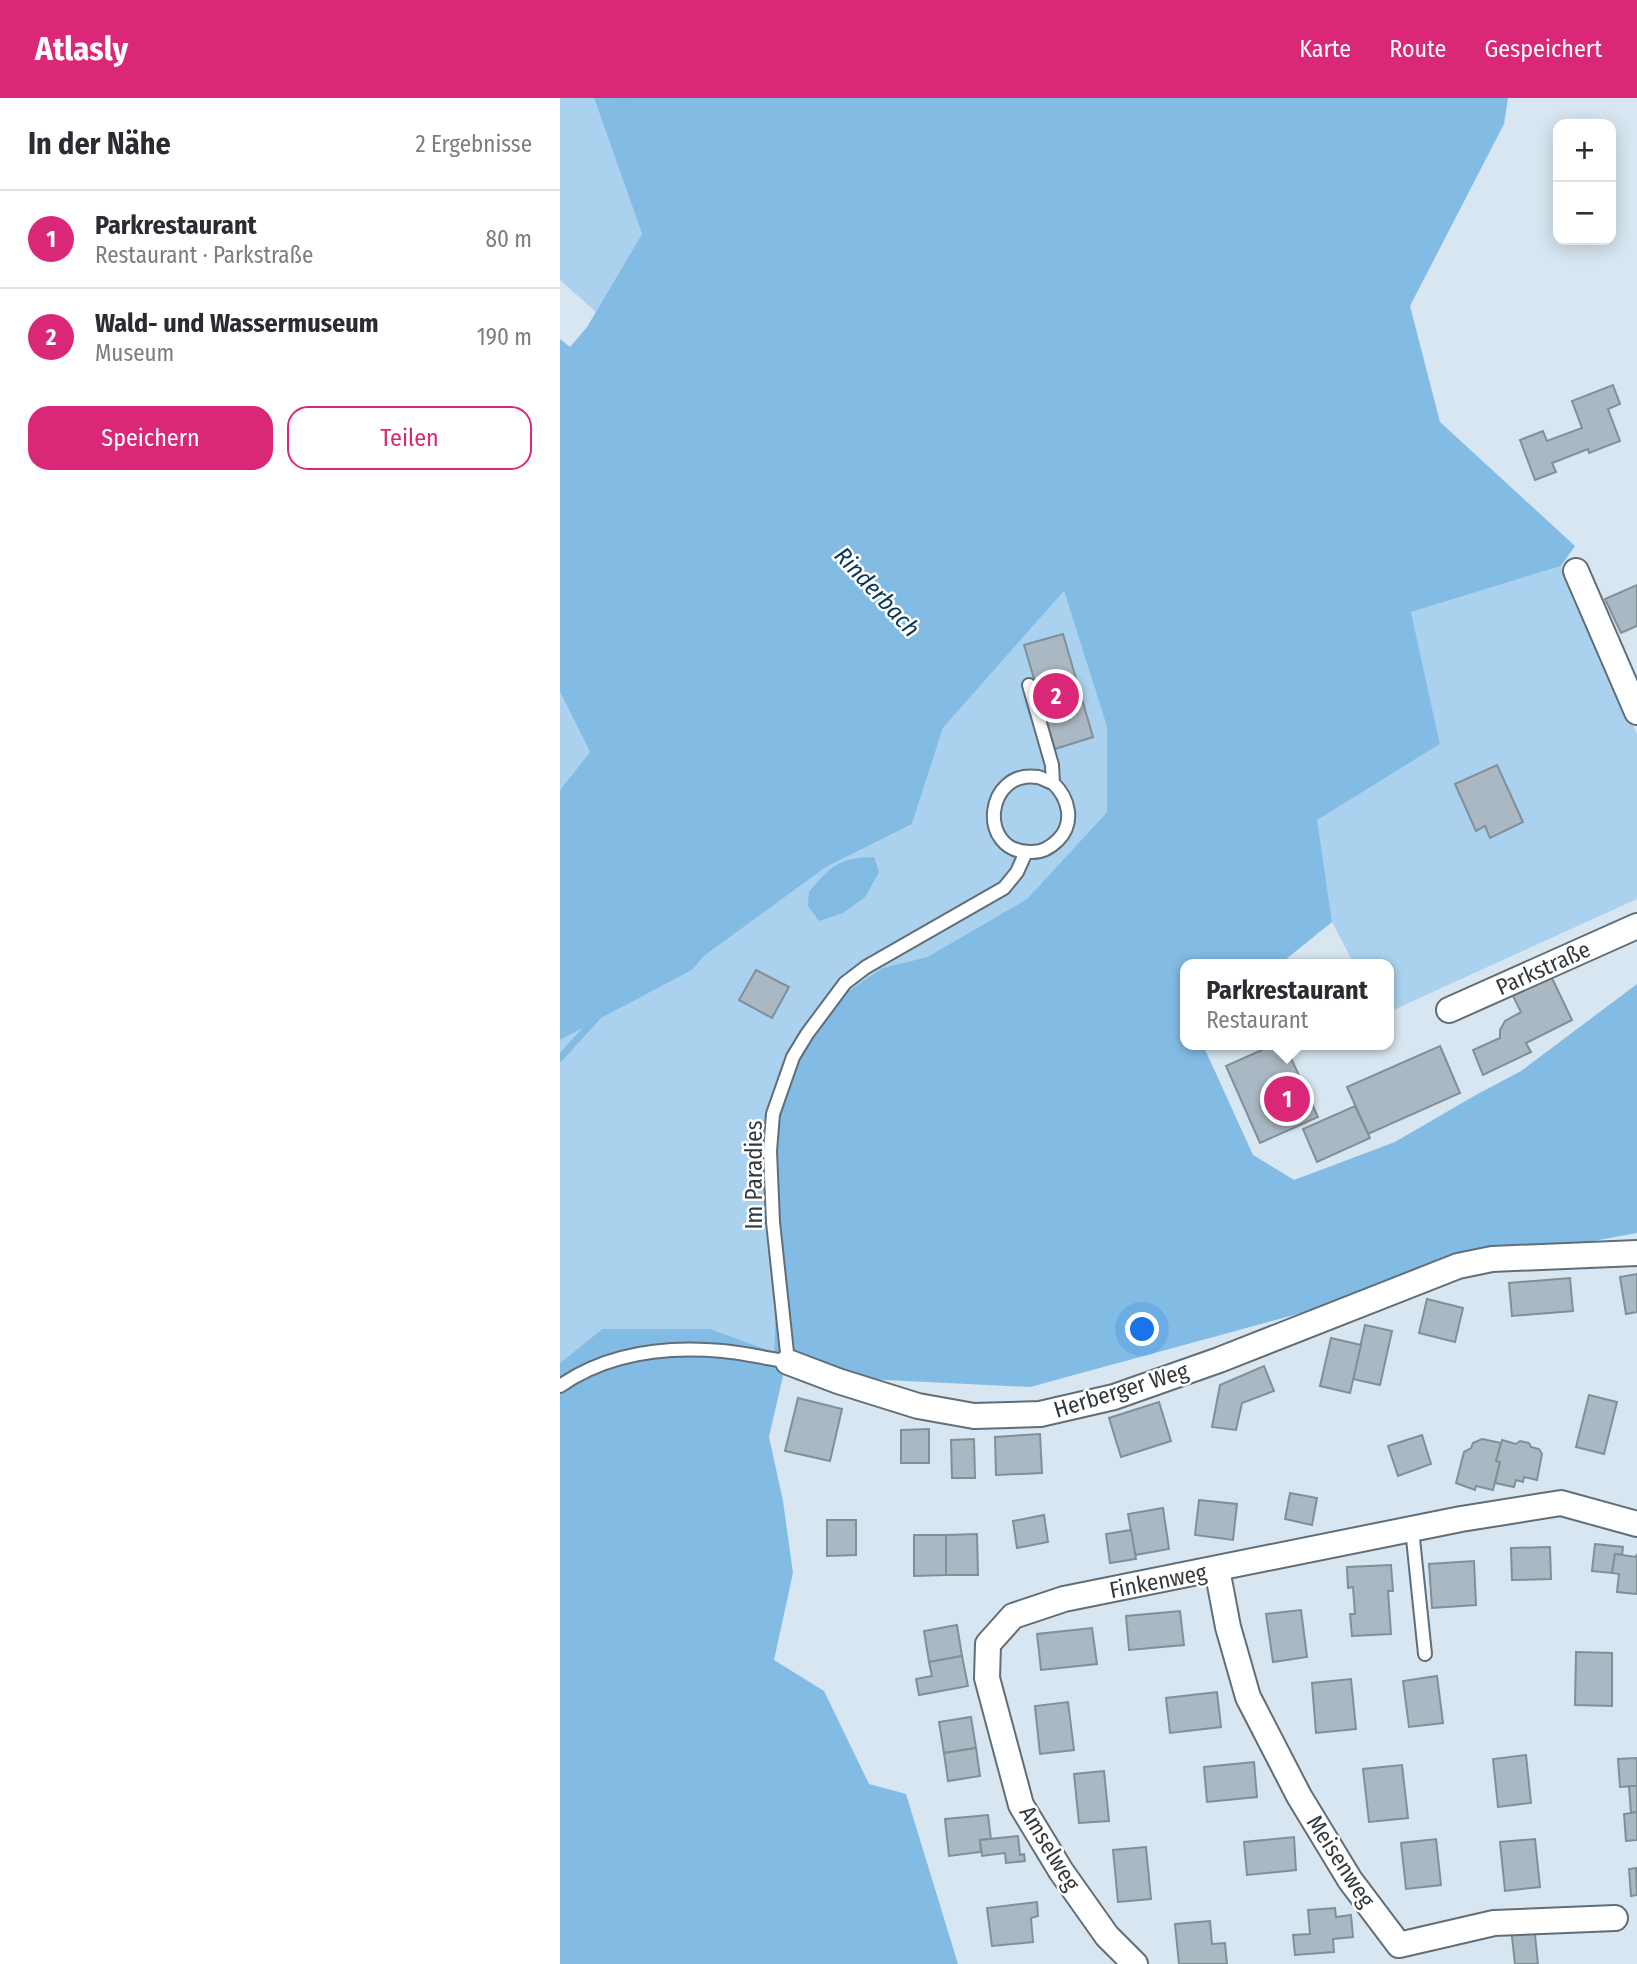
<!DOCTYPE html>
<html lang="de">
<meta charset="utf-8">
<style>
body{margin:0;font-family:"Fira Sans Condensed",sans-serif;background:#f2f2f3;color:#2b2b33}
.controls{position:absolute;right:21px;top:21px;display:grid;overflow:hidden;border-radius:14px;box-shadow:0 4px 18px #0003}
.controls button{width:63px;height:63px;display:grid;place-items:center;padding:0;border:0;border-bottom:2px solid #e1e1e2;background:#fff;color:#2b2b33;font:35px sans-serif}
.you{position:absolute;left:583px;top:1232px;width:24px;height:24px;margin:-18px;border:5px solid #fff;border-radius:50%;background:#1a73e8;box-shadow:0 0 0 10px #1a73e833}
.badge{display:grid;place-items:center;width:46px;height:46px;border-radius:50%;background:#db2777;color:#fff;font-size:23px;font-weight:700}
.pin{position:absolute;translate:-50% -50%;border:4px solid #fff;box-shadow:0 2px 7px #0006}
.popup{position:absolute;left:620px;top:861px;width:214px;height:91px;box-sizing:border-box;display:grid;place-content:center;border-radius:14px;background:#fff;filter:drop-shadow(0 2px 5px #0005);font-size:23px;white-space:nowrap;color:#7c7c81}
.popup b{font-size:26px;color:#2b2b33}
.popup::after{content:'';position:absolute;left:50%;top:100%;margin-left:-14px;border:14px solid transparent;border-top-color:#fff}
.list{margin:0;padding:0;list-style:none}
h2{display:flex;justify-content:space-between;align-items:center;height:91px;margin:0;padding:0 28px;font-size:30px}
h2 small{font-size:23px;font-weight:400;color:#7c7c81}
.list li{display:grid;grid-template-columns:46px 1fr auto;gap:21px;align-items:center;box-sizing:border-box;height:98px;padding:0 28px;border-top:2px solid #e1e1e2}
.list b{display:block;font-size:26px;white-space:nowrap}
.list p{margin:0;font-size:23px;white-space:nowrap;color:#7c7c81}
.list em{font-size:23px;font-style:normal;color:#7c7c81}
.actions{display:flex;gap:14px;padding:21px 28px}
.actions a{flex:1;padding:16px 0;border:2px solid #db2777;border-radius:21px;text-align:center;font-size:24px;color:#db2777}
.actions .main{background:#db2777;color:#fff}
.map{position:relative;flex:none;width:1077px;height:1866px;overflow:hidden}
header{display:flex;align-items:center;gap:42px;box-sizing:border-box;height:98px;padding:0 35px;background:#db2777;color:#fff}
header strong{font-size:33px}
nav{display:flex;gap:38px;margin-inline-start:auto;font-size:24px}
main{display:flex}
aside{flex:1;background:#fff}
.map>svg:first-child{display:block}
.green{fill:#aad2ee}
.forest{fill:#82bce4}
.water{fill:#81bae2}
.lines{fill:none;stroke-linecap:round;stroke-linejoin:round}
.stream{stroke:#81bae2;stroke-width:7}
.building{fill:#aab8c3;stroke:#818f99;stroke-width:2}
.lane-casing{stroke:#616e78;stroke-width:16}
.street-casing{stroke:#616e78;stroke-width:28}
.lane{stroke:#fff;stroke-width:12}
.street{stroke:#fff;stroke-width:24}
.labels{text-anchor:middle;stroke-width:5;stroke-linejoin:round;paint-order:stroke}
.street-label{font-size:23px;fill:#32383c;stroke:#fff}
.water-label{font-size:24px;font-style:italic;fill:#073752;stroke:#fff}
</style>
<header>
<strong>Atlasly</strong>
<nav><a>Karte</a><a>Route</a><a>Gespeichert</a></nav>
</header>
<main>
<aside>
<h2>In der Nähe<small>2 Ergebnisse</small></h2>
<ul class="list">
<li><span class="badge">1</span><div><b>Parkrestaurant</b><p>Restaurant · Parkstraße</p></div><em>80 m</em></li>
<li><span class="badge">2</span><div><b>Wald- und Wassermuseum</b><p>Museum</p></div><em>190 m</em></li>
</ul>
<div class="actions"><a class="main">Speichern</a><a>Teilen</a></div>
</aside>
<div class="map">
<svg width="1077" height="1866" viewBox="0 0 1077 1866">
<rect width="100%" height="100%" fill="#d7e6f1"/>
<g class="green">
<polygon points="0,0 34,0 82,136 36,214 0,182"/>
<polygon points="1001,468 1077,636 1077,801 829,914 828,866 794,866 772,824 756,722 880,646 851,514"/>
<polygon points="504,493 547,629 547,714 467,801 367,859 322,870 287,894 216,1203 214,1254 150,1231 42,1231 0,1265 0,942 132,872 144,858 266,769 352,726 383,630"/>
<polygon points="0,594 30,654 0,692"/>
</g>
<polygon class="forest" points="34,0 948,0 944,26 850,208 880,324 1015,448 1001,468 851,514 880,646 757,722 772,824 720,866 626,866 626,947 643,947 693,1057 734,1082 835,1044 914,998 961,973 1077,886 1077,1135 947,1159 470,1289 225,1277 220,1270 223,1278 209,1339 223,1403 233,1475 214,1562 264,1593 309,1686 346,1696 398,1866 0,1866 0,1265 42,1231 150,1231 214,1254 216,1203 214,1027 239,954 287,894 322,870 367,859 467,801 547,714 547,629 504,493 383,630 352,726 266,769 144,858 132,872 0,942 0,692 30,654 0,594 0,241 10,249 27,229 82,136"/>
<path class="water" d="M314,759L319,774L305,799L283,815L259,823L248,808L249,794C271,768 278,760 314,759Z"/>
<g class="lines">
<g class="stream">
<polyline points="0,960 49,906 107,876 227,785 308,710 367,625 368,598 346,549 263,463 164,389 149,341 148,283 160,257 106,153 91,110 93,60 63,0"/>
<polyline points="0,1863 4,1866"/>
</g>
</g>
<g class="building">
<polygon points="1053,287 1060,306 1048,311 1060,343 1029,355 1028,351 992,365 996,374 975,382 960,342 983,333 987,343 1022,330 1012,303"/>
<polygon points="1077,487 1077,528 1061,535 1045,501"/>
<polygon points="503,536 533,639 495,651 464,547"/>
<polygon points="937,667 963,724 930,740 925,728 916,733 895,686"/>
<polygon points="196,872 229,889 212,920 179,902"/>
<polygon points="991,878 1012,922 966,945 971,954 923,977 913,952 940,940 940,932 945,923 961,914 952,896"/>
<polygon points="713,947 725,947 758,1019 700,1045 666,968"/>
<polygon points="880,948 900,995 808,1036 787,989"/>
<polygon points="795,1008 810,1040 757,1064 743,1031"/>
<polygon points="1077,1176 1077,1214 1066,1216 1060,1179"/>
<polygon points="1010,1180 1013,1213 952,1218 949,1185"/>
<polygon points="867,1201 903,1210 895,1244 859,1235"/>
<polygon points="805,1227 832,1233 820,1287 793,1281"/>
<polygon points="771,1240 801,1247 790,1295 760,1288"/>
<polygon points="704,1268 714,1293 682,1305 676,1332 652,1329 660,1287"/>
<polygon points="1029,1297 1057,1304 1044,1356 1016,1349"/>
<polygon points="238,1300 282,1311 270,1363 225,1353"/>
<polygon points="599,1304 611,1343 561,1359 549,1320"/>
<polygon points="369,1331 369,1365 341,1365 341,1332"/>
<polygon points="480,1336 482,1375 436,1377 435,1339"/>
<polygon points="862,1337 871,1366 838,1378 828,1348"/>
<polygon points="414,1341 415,1380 392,1380 391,1342"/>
<polygon points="922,1341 941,1345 936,1363 940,1364 933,1392 916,1388 915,1392 896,1385 904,1354 911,1350 913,1345"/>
<polygon points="942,1342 956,1346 960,1343 969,1345 971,1349 979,1351 982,1356 977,1382 964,1379 963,1384 956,1382 954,1389 935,1385 940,1364 936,1363"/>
<polygon points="730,1395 757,1400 752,1427 725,1421"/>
<polygon points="639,1402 677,1406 673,1442 635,1437"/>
<polygon points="603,1410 609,1451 575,1457 568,1416"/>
<polygon points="484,1417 488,1444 457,1450 453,1423"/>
<polygon points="267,1422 296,1422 296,1457 267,1458"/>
<polygon points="571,1432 576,1461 550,1465 546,1436"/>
<polygon points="417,1436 418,1477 386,1477 386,1437"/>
<polygon points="354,1437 386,1437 386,1477 354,1478"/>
<polygon points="1035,1446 1063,1449 1062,1457 1055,1456 1052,1475 1032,1473"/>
<polygon points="990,1449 991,1481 952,1482 951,1450"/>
<polygon points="1055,1456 1076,1459 1077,1456 1077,1496 1057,1494 1059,1476 1052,1475"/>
<polygon points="914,1463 916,1507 872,1510 869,1466"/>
<polygon points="831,1467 833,1493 828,1493 831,1536 792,1538 790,1516 795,1516 793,1489 788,1490 787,1469"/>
<polygon points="741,1512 747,1559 713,1564 706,1516"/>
<polygon points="620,1513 624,1547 569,1552 566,1518"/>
<polygon points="397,1527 402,1558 369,1564 364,1533"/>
<polygon points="532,1530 537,1566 481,1572 477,1536"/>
<polygon points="1016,1554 1052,1555 1052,1608 1015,1607"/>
<polygon points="402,1558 408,1588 359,1597 356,1581 372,1578 369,1564"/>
<polygon points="877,1578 883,1625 849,1629 843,1583"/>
<polygon points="791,1581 796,1631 756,1635 752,1585"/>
<polygon points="657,1594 661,1629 610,1635 606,1600"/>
<polygon points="508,1604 514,1652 480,1656 475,1608"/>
<polygon points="411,1619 416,1650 384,1655 379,1624"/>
<polygon points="416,1650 420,1678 388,1683 384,1655"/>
<polygon points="966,1657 971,1705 938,1709 933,1661"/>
<polygon points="1077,1660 1077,1688 1060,1689 1058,1661"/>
<polygon points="694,1664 697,1699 647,1704 644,1669"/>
<polygon points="842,1667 848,1720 809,1724 803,1671"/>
<polygon points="544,1673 549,1723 519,1725 514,1676"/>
<polygon points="1069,1688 1077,1688 1077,1714 1071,1715"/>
<polygon points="1077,1714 1077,1742 1066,1743 1064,1716"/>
<polygon points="428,1717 431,1741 420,1742 421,1754 389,1758 385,1721"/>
<polygon points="458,1738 460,1757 464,1756 465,1763 446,1765 445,1755 422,1758 420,1742"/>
<polygon points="734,1739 736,1772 687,1777 684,1744"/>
<polygon points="876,1741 881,1787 846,1791 841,1745"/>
<polygon points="975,1741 980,1789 945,1793 940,1744"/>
<polygon points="586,1749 591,1801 558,1804 553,1752"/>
<polygon points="1076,1770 1077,1797 1071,1798 1069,1771"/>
<polygon points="477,1804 478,1818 471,1820 473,1844 432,1848 427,1810"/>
<polygon points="775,1810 776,1819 791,1817 793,1839 773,1841 774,1854 735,1857 733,1837 750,1836 748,1812"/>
<polygon points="650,1823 652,1846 665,1845 667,1866 619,1866 615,1826"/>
<polygon points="974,1827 978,1866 955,1866 951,1830"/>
</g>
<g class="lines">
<g class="lane-casing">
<g id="lane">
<path d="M469,587L492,667L493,685C488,684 483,680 478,679C425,671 417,753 469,754C481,755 490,750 498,742C515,725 509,700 493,685"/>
<path d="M0,1288C47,1255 107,1248 163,1253C184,1255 206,1260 228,1264L213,1124L210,1053L213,1016L233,959L247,936L285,885L306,869L444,790L457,774L466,754"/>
<polyline points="852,1431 865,1556"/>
</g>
</g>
<g class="street-casing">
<g id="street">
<polyline points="1016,473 1077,614"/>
<polyline points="889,912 1077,828"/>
<polyline points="228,1264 278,1283 358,1308 414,1318 480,1316 554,1299 659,1262 898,1168 932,1161 1077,1155"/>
<polyline points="657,1471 668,1529 688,1599 739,1698 790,1782 839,1847 934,1825 1055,1820"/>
<polyline points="575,1866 547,1838 501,1773 461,1707 427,1580 428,1546 453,1518 504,1501 901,1421 1001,1405 1077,1426"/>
</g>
</g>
<use href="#lane" class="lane"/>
<use href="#street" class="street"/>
</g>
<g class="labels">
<g class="street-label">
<text transform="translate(983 870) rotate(-24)" y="8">Parkstraße</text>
<text transform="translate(194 1077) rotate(-90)" y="8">Im Paradies</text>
<text transform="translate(561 1292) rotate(-17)" y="8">Herberger Weg</text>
<text transform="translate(598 1483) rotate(-11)" y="8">Finkenweg</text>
<text transform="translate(490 1750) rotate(59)" y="8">Amselweg</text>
<text transform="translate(781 1763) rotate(57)" y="8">Meisenweg</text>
</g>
<g class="water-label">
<text transform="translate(317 494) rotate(47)" y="8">Rinderbach</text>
</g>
</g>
</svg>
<div class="controls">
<button>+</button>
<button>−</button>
</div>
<div class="you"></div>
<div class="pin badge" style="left:727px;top:1001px">1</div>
<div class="popup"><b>Parkrestaurant</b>Restaurant</div>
<div class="pin badge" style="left:496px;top:598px">2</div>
</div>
</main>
